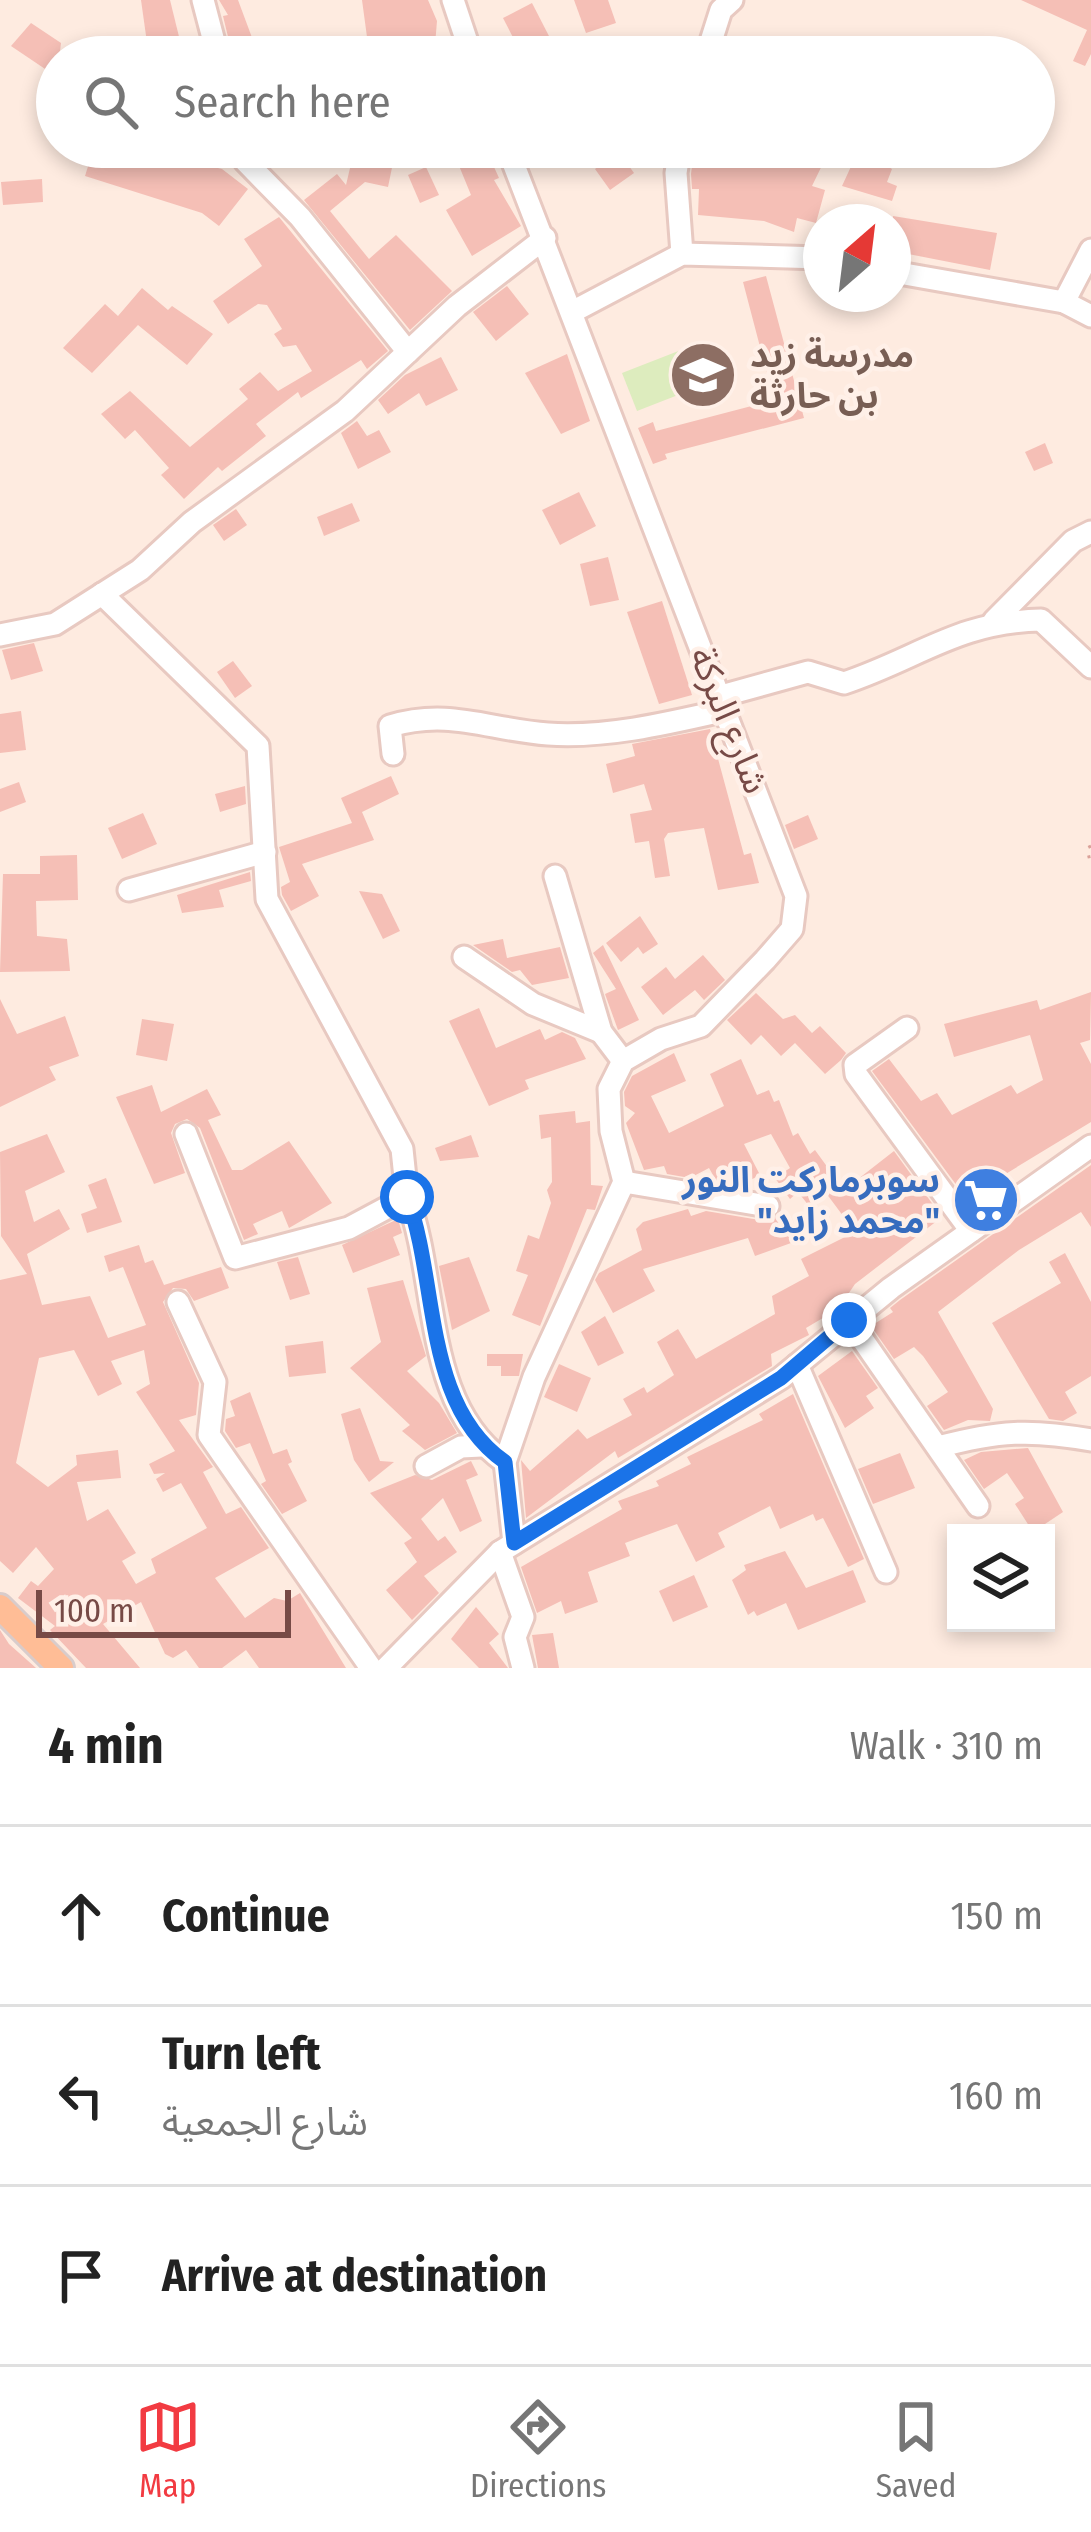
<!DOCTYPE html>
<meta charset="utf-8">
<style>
body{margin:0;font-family:"Fira Sans Condensed","Noto Sans Arabic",sans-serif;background:#f2f2f2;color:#222}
.controls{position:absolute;right:36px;bottom:36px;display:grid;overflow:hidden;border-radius:0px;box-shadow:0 6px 18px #0003}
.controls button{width:108px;height:108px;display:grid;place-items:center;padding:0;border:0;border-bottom:3px solid #e0e0e0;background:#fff;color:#222;font:60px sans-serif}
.compass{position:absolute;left:803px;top:204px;width:108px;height:108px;border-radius:50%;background:#fff;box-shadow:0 6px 18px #0003;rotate:28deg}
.scale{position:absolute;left:36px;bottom:30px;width:255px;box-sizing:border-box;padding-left:12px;border:6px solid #774a46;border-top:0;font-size:33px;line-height:42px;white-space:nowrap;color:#774a46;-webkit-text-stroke:9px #fff0e8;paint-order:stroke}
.stop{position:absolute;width:36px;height:36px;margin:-27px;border:9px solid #1a73e8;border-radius:50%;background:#fff}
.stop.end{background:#1a73e8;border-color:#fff;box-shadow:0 3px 12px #0008}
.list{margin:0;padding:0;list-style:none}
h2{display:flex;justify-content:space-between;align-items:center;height:156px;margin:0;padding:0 48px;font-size:51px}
h2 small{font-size:39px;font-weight:400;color:#767676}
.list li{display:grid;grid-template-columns:78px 1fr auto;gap:36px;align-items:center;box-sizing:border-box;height:180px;padding:0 48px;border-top:3px solid #e0e0e0}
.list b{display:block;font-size:45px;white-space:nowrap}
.list p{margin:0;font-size:39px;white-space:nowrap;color:#767676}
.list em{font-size:39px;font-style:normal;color:#767676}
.icon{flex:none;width:66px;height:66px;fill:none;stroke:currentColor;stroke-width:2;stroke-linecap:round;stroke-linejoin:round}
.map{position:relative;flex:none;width:1091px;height:1668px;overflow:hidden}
.search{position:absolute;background:#fff;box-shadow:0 6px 18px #0003;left:36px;right:36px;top:36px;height:132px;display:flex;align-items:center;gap:30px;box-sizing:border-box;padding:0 42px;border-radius:66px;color:#767676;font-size:45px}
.sheet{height:696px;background:#fff}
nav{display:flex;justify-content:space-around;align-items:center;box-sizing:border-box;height:168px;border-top:3px solid #e0e0e0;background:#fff;font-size:33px;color:#767676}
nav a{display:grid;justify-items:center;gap:6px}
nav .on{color:#f23b42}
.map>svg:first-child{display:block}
.green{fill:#ddecbe}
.building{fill:#f5bfb6;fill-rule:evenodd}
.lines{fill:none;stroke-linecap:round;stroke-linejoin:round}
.minor-casing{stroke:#e8c9c1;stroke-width:27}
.major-casing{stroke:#d9cccb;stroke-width:30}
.path{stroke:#daa199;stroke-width:3;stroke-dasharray:3 9;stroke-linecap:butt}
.minor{stroke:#fff;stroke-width:21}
.major{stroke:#ffbd96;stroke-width:24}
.route{stroke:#1a73e8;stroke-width:15}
.labels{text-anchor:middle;stroke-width:9;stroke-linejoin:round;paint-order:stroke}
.education-label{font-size:36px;font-weight:bold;fill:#785e54;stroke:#fff0e8;text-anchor:start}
.street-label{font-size:36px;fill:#774a46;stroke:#fff0e8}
.shop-label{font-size:36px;font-weight:bold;fill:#366cbe;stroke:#fff0e8;text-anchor:end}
</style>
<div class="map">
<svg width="1091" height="1668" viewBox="0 0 1091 1668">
<rect width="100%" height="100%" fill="#feebe0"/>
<polygon class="green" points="681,350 696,388 637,411 622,373"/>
<g class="building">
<polygon points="141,0 170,0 184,57 149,57"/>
<polygon points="219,0 238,0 254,43 248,38 230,45 223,16 228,15"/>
<polygon points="362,0 428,0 437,21 434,57 405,57 405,51 289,57 293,40 367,37"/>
<polygon points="574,0 608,0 616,23 586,33"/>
<polygon points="1021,0 1091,0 1091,54 1085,66 1073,61 1087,30"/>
<polygon points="532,3 550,38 521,53 503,18"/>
<polygon points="31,23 61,43 57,77 11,46"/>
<polygon points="94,147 134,147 222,169 248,189 219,226 202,213 85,176"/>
<polygon points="355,147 390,147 388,157 394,158 388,187 365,182 330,211 369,259 396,235 452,291 410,330 304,200 337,174 346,185"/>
<polygon points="476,147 485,147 499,178 494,180 521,226 472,256 446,210 471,195 455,156"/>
<polygon points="704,147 756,147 782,161 789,147 856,147 892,169 887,182 897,186 892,201 842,186 854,160 830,149 812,186 825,190 816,223 797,218 794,232 764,221 698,215 699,189 692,189 691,174 693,158 701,158"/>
<polygon points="619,152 634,173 610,190 595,169"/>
<polygon points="426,167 439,195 420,203 408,175"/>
<polygon points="42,179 43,202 3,205 1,182"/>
<polygon points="893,216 997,233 990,270 893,251"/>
<polygon points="279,217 388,351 367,369 361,360 301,398 298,392 256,424 266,436 222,471 218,467 184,499 161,475 169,468 135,430 125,439 101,414 130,391 190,447 248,399 239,389 260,372 278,391 312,371 296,345 283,347 274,334 282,329 267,305 258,304 228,324 213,301 262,266 244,239"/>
<polygon points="766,276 804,418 665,454 667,459 653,464 638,428 653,422 656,431 774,400 743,282"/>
<polygon points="507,286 529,314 496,341 473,312"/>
<polygon points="142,288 168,310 172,306 213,334 187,365 138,325 92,373 63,348 105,304 118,316"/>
<polygon points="567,354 590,421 561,434 525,373"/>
<polygon points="441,357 458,390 426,406 419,393 388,414 378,400 405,375"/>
<polygon points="357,421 367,436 379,430 391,452 358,469 341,433"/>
<polygon points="1045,443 1053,463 1034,471 1025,452"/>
<polygon points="579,492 596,526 560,545 542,510"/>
<polygon points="352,503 360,521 324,536 317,517"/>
<polygon points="236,509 247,525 224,541 213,525"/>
<polygon points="608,557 619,600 590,606 580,564"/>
<polygon points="662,601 692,695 659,704 627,612"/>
<polygon points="34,643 43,671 11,680 2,650"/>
<polygon points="233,661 252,686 235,698 217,672"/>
<polygon points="21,711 26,750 0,753 0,714"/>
<polygon points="710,729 744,855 751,853 759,883 718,890 704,828 668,833 664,839 670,876 655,878 649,841 635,843 630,814 652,810 644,784 613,793 606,764 635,756 632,744"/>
<polygon points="391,776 399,794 362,812 374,840 302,864 319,896 291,911 282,895 281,887 290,882 279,847 352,823 341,798"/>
<polygon points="19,782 26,802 0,812 0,789"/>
<polygon points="245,786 246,804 220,812 215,794"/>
<polygon points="143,813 157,844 122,859 108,828"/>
<polygon points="808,815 818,839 794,849 785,825"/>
<polygon points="77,855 78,900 36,901 37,936 67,939 70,971 0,972 3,874 40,874 40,856"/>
<polygon points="250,872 251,881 219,890 224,907 182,913 177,895"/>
<polygon points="359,891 382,894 400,931 383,939"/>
<polygon points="640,916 658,944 643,954 638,947 621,962 606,943"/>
<polygon points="503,939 507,958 560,947 569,978 532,985 520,970 512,972 473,945"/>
<polygon points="603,945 639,1020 618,1030 605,994 616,989 593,953"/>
<polygon points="703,955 725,980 704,1000 695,990 663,1015 641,987 666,967 675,979"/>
<polygon points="1091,992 1090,1040 1080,1043 1091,1064 1091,1122 966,1198 872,1071 889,1059 921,1101 937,1093 952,1115 1011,1085 1017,1094 1043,1080 1030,1035 954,1057 944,1024 1037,1000 1040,1010"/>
<polygon points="756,993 783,1019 795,1015 812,1033 820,1026 846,1053 841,1060 825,1074 795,1043 781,1056 761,1035 751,1045 727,1020"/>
<polygon points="0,999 17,1034 65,1016 79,1056 49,1067 56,1080 0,1107"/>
<polygon points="479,1008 496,1048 540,1029 545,1040 562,1032 575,1038 586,1059 525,1080 529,1089 489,1106 449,1021"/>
<polygon points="142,1019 174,1024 167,1061 136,1055"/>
<polygon points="674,1053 686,1081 651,1096 669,1133 724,1106 710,1074 741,1059 757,1095 769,1090 774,1102 779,1100 793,1136 798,1133 810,1154 815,1150 844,1190 894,1151 942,1217 855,1284 838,1309 806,1328 809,1335 771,1354 772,1366 618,1458 615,1451 526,1518 521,1460 530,1471 578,1429 587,1439 632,1415 623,1399 644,1387 647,1393 674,1375 657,1342 678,1329 696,1359 775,1314 772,1296 809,1276 801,1259 855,1232 826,1193 809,1206 798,1192 790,1199 775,1178 790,1168 771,1134 744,1144 760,1175 739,1186 717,1182 709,1168 690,1178 667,1174 664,1166 644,1170 626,1123 635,1113 625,1106 624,1092 632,1076"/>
<polygon points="152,1085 161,1112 207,1089 221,1115 208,1120 232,1170 242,1170 289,1141 332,1203 289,1228 282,1211 253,1224 258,1234 244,1240 200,1128 187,1119 175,1124 171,1133 185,1173 154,1184 116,1097"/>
<polygon points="575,1111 576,1123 590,1121 591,1185 603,1186 595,1210 587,1209 540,1326 512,1315 528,1275 516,1271 528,1235 539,1239 551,1203 547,1190 552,1182 551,1137 541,1139 539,1115"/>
<path d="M47,1134L65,1172L25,1191L34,1222L59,1209L70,1229L27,1254L42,1305L90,1296L108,1338L146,1325L123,1267L109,1272L104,1256L139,1245L145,1263L153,1260L164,1285L221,1267L229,1288L194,1301L186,1289L173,1288L163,1302L199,1383L196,1415L179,1420L213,1467L203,1472L226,1514L241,1507L269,1548L215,1578L245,1618L274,1598L287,1601L300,1593L346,1668H259L246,1650L222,1668H199L186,1650L173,1658L165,1654L141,1602L103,1624L140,1668H86L50,1630L55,1626L18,1598L31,1581L38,1586L54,1569L36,1547L13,1573L0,1561V1280L27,1274L1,1236L0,1152ZM74,1350L98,1396L122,1384L111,1361L144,1350L150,1384L136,1392L175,1451L149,1464L154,1474L165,1473L156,1479L163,1492L181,1483L207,1528L151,1559L156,1573L136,1584L122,1561L136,1553L108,1509L87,1521L77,1482L121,1478L118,1450L76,1455L77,1465L48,1487L16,1463L39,1358Z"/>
<polygon points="471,1135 479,1157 440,1161 435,1148"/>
<polygon points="1091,1165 1091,1227 1081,1212 1019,1250 938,1312 993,1409 990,1421 968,1420 944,1430 927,1406 948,1392 923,1356 914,1347 894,1359 871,1326 893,1312 890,1308 900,1300"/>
<polygon points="106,1178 122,1222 87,1233 81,1214 97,1208 88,1185"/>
<polygon points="688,1209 691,1216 706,1211 766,1221 781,1214 791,1243 755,1256 748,1238 643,1269 655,1291 613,1313 595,1280 599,1273 642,1250 636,1229 643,1222"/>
<polygon points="398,1219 402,1233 393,1237 400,1255 353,1273 342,1245"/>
<polygon points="1065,1253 1091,1302 1091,1376 1065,1392 1077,1413 1063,1421 1049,1419 992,1323 1061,1283 1049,1262"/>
<polygon points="298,1257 310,1294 290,1300 277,1262"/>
<polygon points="469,1257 490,1311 452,1330 439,1266"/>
<polygon points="403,1280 426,1356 407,1371 439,1403 457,1433 425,1450 402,1431 410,1425 350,1368 381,1342 367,1288"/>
<polygon points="605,1316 624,1353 598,1366 581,1332"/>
<polygon points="323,1341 326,1373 289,1377 285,1346"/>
<polygon points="852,1351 878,1388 866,1396 874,1408 845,1428 818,1376"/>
<polygon points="487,1354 523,1354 519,1376 501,1376 501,1366 487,1366"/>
<polygon points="559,1364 591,1378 577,1412 544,1397"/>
<polygon points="250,1392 273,1454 287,1449 292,1462 288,1464 307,1501 282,1514 261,1484 266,1481 250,1443 236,1448 225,1431 226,1419 235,1416 230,1401"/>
<polygon points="793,1394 864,1559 848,1567 823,1518 816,1521 813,1514 780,1529 770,1506 718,1533 725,1547 696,1562 677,1524 625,1543 630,1556 588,1572 598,1602 565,1614 561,1601 537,1613 521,1567 622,1509 618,1501 659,1486 656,1481 691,1464 687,1457 763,1420 759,1414"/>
<polygon points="360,1408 380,1461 394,1462 369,1482 354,1460 341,1414"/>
<polygon points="1028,1448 1063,1512 1033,1532 1015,1504 1024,1498 1007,1473 984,1489 964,1460 981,1452"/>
<polygon points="900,1453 915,1488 873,1504 858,1469"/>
<polygon points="471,1461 478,1475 466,1480 482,1521 460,1532 443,1498 421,1519 438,1541 445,1536 457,1552 424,1576 439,1593 412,1620 386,1590 417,1562 404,1543 412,1538 370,1493 415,1475 432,1480"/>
<polygon points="785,1551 806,1588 853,1570 866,1602 798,1630 786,1603 757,1616 754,1611 748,1615 732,1580 746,1570 744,1565"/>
<polygon points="694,1575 708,1607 673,1622 659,1591"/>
<polygon points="476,1607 499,1634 489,1643 508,1668 479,1668 451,1639"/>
<polygon points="0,1630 9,1644 36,1668 0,1668"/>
<polygon points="553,1633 559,1668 538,1668 532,1635"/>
</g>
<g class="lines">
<g class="minor-casing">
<g id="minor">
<polyline points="203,0 218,57"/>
<polyline points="453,0 472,57"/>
<polyline points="706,57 721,10 732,0"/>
<polyline points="241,147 245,161 300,217 408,352"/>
<polyline points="507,147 796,896 792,929 765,960 701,1026 661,1039 623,1061 609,1089 611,1131 624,1182 534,1377 505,1462 514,1543"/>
<polyline points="680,147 676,173 682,254"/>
<polyline points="893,272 1064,302 1091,316"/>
<polyline points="1064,302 1091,250"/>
<polyline points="572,312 682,254 821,258"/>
<polyline points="102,594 258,746 267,899 402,1149 407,1197 349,1228 235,1258 186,1134"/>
<polyline points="994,621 1073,541 1091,532"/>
<polyline points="0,635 55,624 140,570 192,522 345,411 457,306 545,238"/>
<path d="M721,696L808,672L844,683C919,658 957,622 1041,620L1091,667"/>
<path d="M393,754L390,726C450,708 489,730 548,734C607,738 669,723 726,710"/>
<polyline points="555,876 601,1032 623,1061"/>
<polyline points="129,890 265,852"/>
<polyline points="464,957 533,1004 601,1032"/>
<polyline points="907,1028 855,1065 856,1074 971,1231"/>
<polyline points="624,1182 768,1206"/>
<path d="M407,1197C439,1281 422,1405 505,1462"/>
<polyline points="178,1302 215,1382 209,1435 371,1668"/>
<polyline points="849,1320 978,1506"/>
<polyline points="797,1365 886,1572"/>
<path d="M938,1447C998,1431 1031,1429 1091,1440"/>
<polyline points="426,1466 461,1447 481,1446"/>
<polyline points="500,1552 523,1617 515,1637 523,1668"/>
<polyline points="386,1668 500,1552 781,1378 891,1288 1091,1146"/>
</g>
</g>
<g class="major-casing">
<polyline id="major" points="0,1607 61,1668"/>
</g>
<polyline class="path" points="1091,846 1087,848 1091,866"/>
<use href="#minor" class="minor"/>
<use href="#major" class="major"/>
</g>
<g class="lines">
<path class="route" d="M407,1197C439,1282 422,1404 505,1462L514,1543L781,1378L849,1320"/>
</g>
<defs>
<g id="school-disc" transform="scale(3.45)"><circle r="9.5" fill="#8d6e63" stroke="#fff0e8"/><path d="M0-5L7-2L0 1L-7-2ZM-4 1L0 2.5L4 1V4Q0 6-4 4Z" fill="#fff"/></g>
<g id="supermarket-disc" transform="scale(3.45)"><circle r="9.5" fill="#3f7fe0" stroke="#fff0e8"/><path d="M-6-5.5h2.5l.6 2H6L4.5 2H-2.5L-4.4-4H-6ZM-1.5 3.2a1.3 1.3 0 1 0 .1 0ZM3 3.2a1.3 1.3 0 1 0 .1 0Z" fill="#fff"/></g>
</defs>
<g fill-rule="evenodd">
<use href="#school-disc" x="703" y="375"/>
<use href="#supermarket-disc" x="986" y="1200"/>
</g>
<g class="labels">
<g class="education-label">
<text x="750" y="367">مدرسة زيد<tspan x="750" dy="41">بن حارثة</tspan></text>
</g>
<g class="street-label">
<text transform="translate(730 720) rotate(68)" y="13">شارع البركة</text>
</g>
<g class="shop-label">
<text x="940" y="1192">سوبرماركت النور<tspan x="940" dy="41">"محمد زايد"</tspan></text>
</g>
</g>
</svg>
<div class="controls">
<button><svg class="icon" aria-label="layers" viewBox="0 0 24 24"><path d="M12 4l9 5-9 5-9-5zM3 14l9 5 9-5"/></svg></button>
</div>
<svg class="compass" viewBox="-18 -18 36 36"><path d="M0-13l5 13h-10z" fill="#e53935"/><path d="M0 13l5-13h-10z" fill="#767676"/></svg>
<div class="scale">100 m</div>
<div class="stop" style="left:407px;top:1197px"></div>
<div class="stop end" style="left:849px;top:1320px"></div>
<div class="search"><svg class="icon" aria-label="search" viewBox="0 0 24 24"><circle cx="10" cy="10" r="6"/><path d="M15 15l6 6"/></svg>Search here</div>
</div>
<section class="sheet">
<h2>4 min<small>Walk · 310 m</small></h2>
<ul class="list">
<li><svg class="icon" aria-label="ahead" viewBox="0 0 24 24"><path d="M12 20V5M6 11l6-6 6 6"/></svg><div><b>Continue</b></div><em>150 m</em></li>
<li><svg class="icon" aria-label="left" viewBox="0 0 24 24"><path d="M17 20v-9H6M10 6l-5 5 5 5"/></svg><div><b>Turn left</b><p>شارع الجمعية</p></div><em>160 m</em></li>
<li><svg class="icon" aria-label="arrive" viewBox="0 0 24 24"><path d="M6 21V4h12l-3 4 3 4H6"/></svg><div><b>Arrive at destination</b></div></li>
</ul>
</section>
<nav>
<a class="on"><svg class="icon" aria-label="map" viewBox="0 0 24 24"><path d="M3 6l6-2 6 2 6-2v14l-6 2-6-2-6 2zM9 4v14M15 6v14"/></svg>Map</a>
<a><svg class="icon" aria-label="directions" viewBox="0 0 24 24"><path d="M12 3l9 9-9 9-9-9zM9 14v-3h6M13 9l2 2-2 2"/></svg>Directions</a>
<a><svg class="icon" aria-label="saved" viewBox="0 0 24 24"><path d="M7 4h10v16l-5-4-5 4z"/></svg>Saved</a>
</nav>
